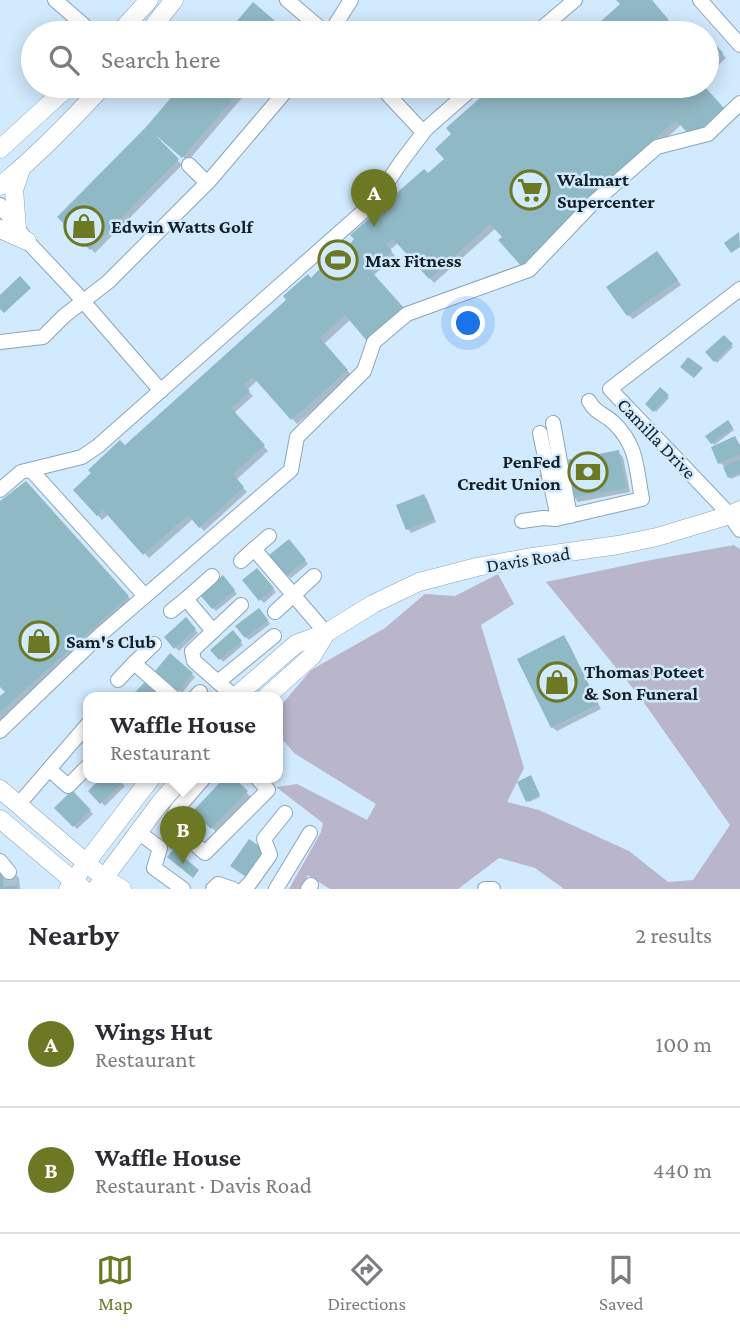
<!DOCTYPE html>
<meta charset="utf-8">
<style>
body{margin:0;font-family:"Crimson Pro",serif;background:#f2f2f3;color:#2b2b33}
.you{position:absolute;left:469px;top:324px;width:24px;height:24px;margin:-18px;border:5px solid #fff;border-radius:50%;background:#1a73e8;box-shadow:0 0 0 10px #1a73e833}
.badge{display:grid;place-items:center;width:46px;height:46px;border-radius:50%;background:#6c7824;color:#fff;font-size:23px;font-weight:700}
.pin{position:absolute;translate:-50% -58px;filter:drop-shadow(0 2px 4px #0008)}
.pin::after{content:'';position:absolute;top:37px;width:24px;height:21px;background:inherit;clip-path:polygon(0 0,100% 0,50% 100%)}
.popup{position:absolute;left:83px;top:692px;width:200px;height:91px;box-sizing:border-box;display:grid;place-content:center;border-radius:14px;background:#fff;filter:drop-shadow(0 2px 5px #0005);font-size:23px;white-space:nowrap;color:#7c7c81}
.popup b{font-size:26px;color:#2b2b33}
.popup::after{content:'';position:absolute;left:50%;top:100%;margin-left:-14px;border:14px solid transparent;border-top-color:#fff}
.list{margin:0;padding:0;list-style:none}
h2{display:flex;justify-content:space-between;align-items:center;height:91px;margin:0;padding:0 28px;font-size:30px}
h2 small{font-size:23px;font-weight:400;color:#7c7c81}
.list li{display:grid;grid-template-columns:46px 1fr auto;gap:21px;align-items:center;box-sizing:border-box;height:126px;padding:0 28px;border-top:2px solid #e1e1e2}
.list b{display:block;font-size:26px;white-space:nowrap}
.list p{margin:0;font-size:23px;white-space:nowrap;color:#7c7c81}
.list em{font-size:23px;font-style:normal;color:#7c7c81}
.icon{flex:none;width:38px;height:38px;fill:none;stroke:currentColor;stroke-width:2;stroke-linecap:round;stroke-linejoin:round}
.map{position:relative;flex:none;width:740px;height:889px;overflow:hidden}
.search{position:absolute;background:#fff;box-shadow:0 4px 18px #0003;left:21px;right:21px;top:21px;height:77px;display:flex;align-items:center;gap:18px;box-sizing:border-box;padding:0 24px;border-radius:38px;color:#7c7c81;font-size:26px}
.sheet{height:343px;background:#fff}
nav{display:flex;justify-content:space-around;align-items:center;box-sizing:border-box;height:98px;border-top:2px solid #e1e1e2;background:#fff;font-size:19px;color:#7c7c81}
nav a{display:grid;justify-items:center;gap:4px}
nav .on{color:#6c7824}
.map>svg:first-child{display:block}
.green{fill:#b9b5ca}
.shadow{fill:#0003}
.building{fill:#90b9c6}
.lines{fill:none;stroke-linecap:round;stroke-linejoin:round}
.minor-tunnel{stroke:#acc1d3;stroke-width:14;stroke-dasharray:14 7;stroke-linecap:butt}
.minor-casing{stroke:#89a5bc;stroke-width:16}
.major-casing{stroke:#89a5bc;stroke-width:19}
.minor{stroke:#fff;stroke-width:14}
.major{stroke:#fff;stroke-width:18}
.labels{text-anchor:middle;stroke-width:5;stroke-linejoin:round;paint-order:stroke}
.poi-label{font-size:19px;font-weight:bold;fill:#141f28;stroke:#d2eafe;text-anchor:start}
.street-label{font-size:19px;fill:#141f28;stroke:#d2eafe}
</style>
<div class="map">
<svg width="740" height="889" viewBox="0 0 740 889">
<rect width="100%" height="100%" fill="#d2eafe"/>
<polygon class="green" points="734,545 740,549 740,889 564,889 535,868 499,858 458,889 330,889 308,875 300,889 289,889 321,832 323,823 276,787 297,784 367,820 376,804 294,753 278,734 278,709 311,670 385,628 425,594 455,596 498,574 514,604 481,625 524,768 507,802 539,810 629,851 668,882 693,880 730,825 640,697 546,582 651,560"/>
<g class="shadow">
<polygon points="618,0 650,0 672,24 666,30 669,33 590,33 622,5"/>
<polygon points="561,27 567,33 555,33"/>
<polygon points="707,37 726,58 707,76"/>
<polygon points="184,86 252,86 188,161 158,135 157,137 182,165 95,253 59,217 148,128"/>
<polygon points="509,86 702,86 727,113 697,140 682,124 574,221 504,237 496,228 434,283 398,243 390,250 395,256 373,276 351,319 324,344 352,376 297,424 258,380 247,390 253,396 234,413 268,451 236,480 247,492 204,531 193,519 149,558 109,514 102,520 75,490 447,159 496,98"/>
<polygon points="661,257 681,285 633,319 628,315"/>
<polygon points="723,337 733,347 717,363 707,353"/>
<polygon points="660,390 669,398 656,412 647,404"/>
<polygon points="728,422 734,430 714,445 707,436"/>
<polygon points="735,438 740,445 740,475 731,479 724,466 720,463"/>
<polygon points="618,452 623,457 630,492 578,502 574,497 548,496 543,491 571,471"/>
<polygon points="26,483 132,601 0,721 0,699 7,692 0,685 0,503"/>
<polygon points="423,496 427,499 436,522 411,533 408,529"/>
<polygon points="292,545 308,564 291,578 287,575"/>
<polygon points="261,573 276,592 264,603 261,600"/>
<polygon points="226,581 237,594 216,611 213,608"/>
<polygon points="262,613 270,624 249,640 246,637"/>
<polygon points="186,620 198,633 179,651 166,637"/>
<polygon points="233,633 243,645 223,662 213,650"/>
<polygon points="563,638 568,642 601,709 557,731 552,727"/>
<polygon points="171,656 195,677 182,693 157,671"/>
<polygon points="117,778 125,786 105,806 90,791"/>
<polygon points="232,778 251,797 217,833 195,811"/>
<polygon points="532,779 540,797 529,802 528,801"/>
<polygon points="72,793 93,814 77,829 56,808"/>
<polygon points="14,873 19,878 20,889 0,889 0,875"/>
</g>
<g class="building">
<polygon points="616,0 652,0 668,19 662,24 670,33 588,33 620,4"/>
<polygon points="253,2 289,33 227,33"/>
<polygon points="707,34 723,53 707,67"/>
<polygon points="181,86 244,86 182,158 151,131 179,159 90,250 57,217 146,127"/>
<polygon points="506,86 704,86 724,108 691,137 676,120 571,215 575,220 522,267 498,240 502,237 490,224 429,279 393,239 386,245 392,251 370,270 404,308 367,341 345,315 320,338 348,370 291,420 253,377 244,384 250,391 231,408 265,445 233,474 244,487 199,528 188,515 143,555 103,510 97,516 73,490 91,473 88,470 120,440 125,445 286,300 283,296 308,274 311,278 323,265 321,263 337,248 341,252 348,246 354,239 350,235 372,216 375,219 385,211 381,207 424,169 428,173 444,159 435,149 451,134 446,128 490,89 496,95"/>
<polygon points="739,232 740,247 731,253 724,243"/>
<polygon points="657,251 678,280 627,316 606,287"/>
<polygon points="20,276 31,288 4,313 0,309 0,295"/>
<polygon points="724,335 733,344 714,362 705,352"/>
<polygon points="688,357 703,368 694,378 680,367"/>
<polygon points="660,387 669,395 653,412 645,404"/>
<polygon points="728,420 733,428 711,444 705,436"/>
<polygon points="735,436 740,446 740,454 718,464 711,447"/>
<polygon points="619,450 626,488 572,498 570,487 542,492 539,475 569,469 567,460"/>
<polygon points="740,459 740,472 728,478 723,467"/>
<polygon points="26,481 129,596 0,712 0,696 5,692 0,687 0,501"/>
<polygon points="424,494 434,519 406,530 396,505"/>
<polygon points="289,539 306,560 286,576 269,555"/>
<polygon points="257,568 274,588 259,601 242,580"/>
<polygon points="223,575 235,590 212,609 200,595"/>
<polygon points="259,608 268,620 245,638 235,626"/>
<polygon points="186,617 196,629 174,649 164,637"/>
<polygon points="233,630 242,641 219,660 210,650"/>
<polygon points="564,635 598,704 551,728 517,659"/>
<polygon points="170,653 193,673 178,691 155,671"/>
<polygon points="145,682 162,698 135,698 132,695"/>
<polygon points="531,775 540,795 526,802 517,782"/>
<polygon points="101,778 119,778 123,782 100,804 88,791"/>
<polygon points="224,778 234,778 248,791 211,829 193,811"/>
<polygon points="72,790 91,810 73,827 54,808"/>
<polygon points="249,839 268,852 249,879 230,866"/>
<polygon points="174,849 199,870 193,878 167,857"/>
<polygon points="15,872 17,889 0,889 0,873"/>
</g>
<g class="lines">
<polyline class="minor-tunnel" points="9,872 11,889"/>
<g class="minor-casing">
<g id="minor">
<polyline points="55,0 93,33"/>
<polyline points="287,0 326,33"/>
<polyline points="700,0 740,45"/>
<polyline points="330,33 351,0"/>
<polyline points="536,33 575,0"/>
<polyline points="380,86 423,132"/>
<polyline points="189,165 207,183"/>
<polyline points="0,205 27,241 75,292 161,391"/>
<polyline points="740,289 610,389 730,515 740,530"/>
<polyline points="0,342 43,337 64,316 108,282 210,180 290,86"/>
<polyline points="553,423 570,516"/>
<polyline points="540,433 558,518"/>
<polyline points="31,470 145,596"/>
<polyline points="0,490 21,472 82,457 98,446 374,202 401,162 426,129 475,86"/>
<path d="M522,521L543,518L556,519L642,499C636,469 638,446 614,423C604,413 597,415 589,401"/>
<polyline points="269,536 254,549 326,633"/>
<polyline points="241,561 254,549"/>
<polyline points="212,576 186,599 213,631"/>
<polyline points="171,611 186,599"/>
<polyline points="275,612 314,576"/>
<polyline points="154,644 134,663 174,698"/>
<polyline points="118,680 134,663"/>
<polyline points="218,682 274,636"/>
<polyline points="235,697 194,661 192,651 241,605"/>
<polyline points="194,698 200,692"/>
<polyline points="0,731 100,635 291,470 297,437 364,371 374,342 407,314 529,270 592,204 657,147 708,134 740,103"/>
<polyline points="49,769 68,786 88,766"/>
<polyline points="204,778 177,809 170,822 205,853 268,790 257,778"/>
<polyline points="18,805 88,724"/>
<polyline points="138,832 160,848 154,868 183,889"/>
<polyline points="0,861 9,872"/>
<polyline points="213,889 218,884 233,889"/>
<polyline points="244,889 250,883 270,855 264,839 285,813"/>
<polyline points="276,889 310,833"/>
<polyline points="308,889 311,885"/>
<polyline points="485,889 493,889"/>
</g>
</g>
<g class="major-casing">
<g id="major">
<polyline points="119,33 149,0"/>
<polyline points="148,33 174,0"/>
<polyline points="0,149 69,86"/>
<path d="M0,186C38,155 70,122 103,86"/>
<polyline points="17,228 14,190 21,169"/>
<polyline points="0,229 27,241"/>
<polyline points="234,698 296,644 326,633 373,604 419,582 477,567 526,558 618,545 657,537 730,515 740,510"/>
<polyline points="265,698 312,656 326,633"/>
<polyline points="0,789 104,878 122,889"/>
<polyline points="0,819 83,889"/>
<polyline points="68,889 86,863 151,778"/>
<polyline points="96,889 160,803 182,778"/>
</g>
</g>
<use href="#minor" class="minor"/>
<use href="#major" class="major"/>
</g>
<defs>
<g id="supermarket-ring" transform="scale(2.0125)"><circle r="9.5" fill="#d2eafe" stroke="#6c7824" stroke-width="1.5"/><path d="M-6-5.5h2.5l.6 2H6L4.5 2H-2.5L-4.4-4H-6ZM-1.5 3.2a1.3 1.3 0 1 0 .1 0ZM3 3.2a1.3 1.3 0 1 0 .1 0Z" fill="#6c7824"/></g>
<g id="shop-ring" transform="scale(2.0125)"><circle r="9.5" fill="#d2eafe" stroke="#6c7824" stroke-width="1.5"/><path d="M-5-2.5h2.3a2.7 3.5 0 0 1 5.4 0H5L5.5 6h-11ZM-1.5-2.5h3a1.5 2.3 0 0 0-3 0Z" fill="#6c7824"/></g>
<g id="stadium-ring" transform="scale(2.0125)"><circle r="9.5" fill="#d2eafe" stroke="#6c7824" stroke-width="1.5"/><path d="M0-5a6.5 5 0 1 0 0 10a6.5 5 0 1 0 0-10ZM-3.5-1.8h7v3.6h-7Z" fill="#6c7824"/></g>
<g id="bank-ring" transform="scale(2.0125)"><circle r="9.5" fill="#d2eafe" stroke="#6c7824" stroke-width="1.5"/><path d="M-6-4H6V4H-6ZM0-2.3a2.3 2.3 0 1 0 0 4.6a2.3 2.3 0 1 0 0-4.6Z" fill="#6c7824"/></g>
</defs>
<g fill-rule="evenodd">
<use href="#supermarket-ring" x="530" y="190"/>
<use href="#shop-ring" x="84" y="226"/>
<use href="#stadium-ring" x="338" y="260"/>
<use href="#bank-ring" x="588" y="472"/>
<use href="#shop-ring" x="39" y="641"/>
<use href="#shop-ring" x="557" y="682"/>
</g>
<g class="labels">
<g class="poi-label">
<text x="557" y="186">Walmart<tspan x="557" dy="22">Supercenter</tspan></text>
<text x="111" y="233">Edwin Watts Golf</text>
<text x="365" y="267">Max Fitness</text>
<text x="561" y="468" text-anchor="end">PenFed<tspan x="561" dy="22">Credit Union</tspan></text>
<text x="66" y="648">Sam's Club</text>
<text x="584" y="678">Thomas Poteet<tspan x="584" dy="22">&amp; Son Funeral</tspan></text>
</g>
<g class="street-label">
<text transform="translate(657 438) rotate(46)" y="7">Camilla Drive</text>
<text transform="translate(528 559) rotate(-9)" y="7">Davis Road</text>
</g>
</g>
</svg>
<div class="you"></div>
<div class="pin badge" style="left:374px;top:227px">A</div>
<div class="pin badge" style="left:183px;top:864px">B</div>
<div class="popup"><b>Waffle House</b>Restaurant</div>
<div class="search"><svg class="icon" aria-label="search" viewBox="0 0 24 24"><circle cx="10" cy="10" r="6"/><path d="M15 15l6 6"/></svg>Search here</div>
</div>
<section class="sheet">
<h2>Nearby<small>2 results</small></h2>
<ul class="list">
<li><span class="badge">A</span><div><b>Wings Hut</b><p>Restaurant</p></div><em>100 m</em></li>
<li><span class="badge">B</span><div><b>Waffle House</b><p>Restaurant · Davis Road</p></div><em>440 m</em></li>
</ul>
</section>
<nav>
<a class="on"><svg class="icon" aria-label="map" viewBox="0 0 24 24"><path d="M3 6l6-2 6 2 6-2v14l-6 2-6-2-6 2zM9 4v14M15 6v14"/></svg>Map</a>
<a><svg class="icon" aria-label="directions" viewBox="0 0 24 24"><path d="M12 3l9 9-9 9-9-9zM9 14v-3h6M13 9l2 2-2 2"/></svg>Directions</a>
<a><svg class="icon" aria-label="saved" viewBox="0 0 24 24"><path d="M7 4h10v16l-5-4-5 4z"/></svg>Saved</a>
</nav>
